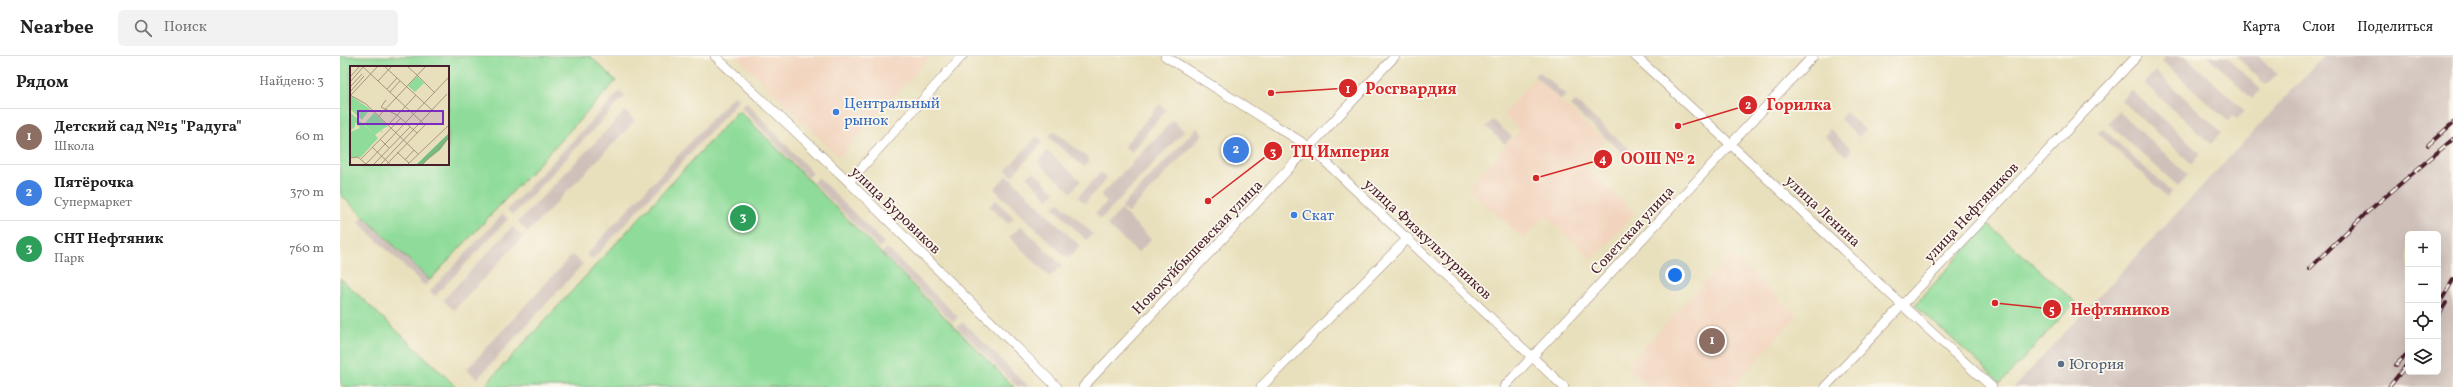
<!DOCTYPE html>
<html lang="ru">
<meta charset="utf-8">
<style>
body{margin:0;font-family:Vollkorn,serif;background:#f2f2f2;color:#222}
.controls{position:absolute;right:12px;bottom:12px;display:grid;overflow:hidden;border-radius:6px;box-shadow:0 4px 16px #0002}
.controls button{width:36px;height:36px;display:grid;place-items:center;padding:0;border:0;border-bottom:1px solid #e0e0e0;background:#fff;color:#222;font:20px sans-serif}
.you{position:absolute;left:1335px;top:219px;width:14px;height:14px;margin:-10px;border:3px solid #fff;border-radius:50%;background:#1a73e8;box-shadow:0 0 0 6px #1a73e833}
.badge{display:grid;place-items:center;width:26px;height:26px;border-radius:50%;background:#db2777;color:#fff;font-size:13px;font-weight:700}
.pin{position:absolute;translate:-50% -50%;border:2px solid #fff;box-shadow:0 1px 4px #0006}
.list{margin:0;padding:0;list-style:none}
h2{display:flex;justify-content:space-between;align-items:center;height:52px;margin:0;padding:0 16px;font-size:17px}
h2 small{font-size:13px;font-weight:400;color:#767676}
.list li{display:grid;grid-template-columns:26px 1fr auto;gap:12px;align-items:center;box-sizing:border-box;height:56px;padding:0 16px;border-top:1px solid #e0e0e0}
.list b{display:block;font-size:15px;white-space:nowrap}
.list p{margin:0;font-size:13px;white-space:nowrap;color:#767676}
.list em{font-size:13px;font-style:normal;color:#767676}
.icon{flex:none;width:22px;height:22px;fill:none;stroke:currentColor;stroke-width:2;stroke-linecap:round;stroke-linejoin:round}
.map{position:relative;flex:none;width:2113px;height:331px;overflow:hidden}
header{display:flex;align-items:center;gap:24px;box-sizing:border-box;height:56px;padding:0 20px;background:#fff;border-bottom:1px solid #e0e0e0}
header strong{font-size:19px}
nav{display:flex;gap:22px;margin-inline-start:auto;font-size:14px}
.search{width:280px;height:36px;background:#f2f2f2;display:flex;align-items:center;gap:10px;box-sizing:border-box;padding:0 14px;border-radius:6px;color:#767676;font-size:15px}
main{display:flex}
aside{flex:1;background:#fff}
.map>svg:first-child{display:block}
.built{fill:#f2d4be}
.industrial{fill:#cfc0ba;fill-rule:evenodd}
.green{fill:#8fdc9a;stroke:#6c7e62;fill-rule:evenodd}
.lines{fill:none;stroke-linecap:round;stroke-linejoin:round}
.minor-casing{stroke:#998074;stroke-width:10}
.minor{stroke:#fff;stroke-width:9}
.rail-casing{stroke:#4a1f2b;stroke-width:4}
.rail{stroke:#fbf7ec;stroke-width:2.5;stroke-dasharray:8;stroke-linecap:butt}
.shop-dot{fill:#3f7fe0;stroke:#fbf7ec;stroke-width:1.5}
.service-dot{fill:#5c6f8a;stroke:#fbf7ec;stroke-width:1.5}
.labels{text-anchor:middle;stroke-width:3.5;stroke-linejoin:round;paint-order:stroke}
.shop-label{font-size:15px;fill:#366cbe;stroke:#fbf7ec;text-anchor:start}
.street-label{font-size:15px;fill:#4a1f2b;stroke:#fbf7ec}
.service-label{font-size:15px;fill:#4e5e75;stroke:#fbf7ec;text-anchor:start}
.inset-road{fill:none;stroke:#a99382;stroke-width:1}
.view{fill:#7b2cbf;fill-opacity:0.15;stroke:#7b2cbf;stroke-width:2}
.inset-edge{fill:none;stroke:#4a1f2b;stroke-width:2}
.leader{fill:none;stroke:#d62828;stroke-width:1.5}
.callout-dot{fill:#d62828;stroke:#fbf7ec;stroke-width:1.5}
.mark-label{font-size:12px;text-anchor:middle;font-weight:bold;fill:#fff}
.callout-label{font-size:16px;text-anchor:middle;font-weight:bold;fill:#d62828;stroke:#fbf7ec;stroke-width:3.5;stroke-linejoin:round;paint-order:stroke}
</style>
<header>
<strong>Nearbee</strong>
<div class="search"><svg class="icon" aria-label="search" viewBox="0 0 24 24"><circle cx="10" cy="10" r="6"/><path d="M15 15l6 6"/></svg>Поиск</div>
<nav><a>Карта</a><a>Слои</a><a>Поделиться</a></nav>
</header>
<main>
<aside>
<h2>Рядом<small>Найдено: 3</small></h2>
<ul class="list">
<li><span class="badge" style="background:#8d6e63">1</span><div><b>Детский сад №15 &quot;Радуга&quot;</b><p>Школа</p></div><em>60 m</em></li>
<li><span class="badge" style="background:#3f7fe0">2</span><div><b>Пятёрочка</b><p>Супермаркет</p></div><em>370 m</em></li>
<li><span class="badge" style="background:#2e9e5b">3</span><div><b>СНТ Нефтяник</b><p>Парк</p></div><em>760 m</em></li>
</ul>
</aside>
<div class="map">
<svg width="2113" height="331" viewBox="0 0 2113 331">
<rect width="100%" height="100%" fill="#fbf7ec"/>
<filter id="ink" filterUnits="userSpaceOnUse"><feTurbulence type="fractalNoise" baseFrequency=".025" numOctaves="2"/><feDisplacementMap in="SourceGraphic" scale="8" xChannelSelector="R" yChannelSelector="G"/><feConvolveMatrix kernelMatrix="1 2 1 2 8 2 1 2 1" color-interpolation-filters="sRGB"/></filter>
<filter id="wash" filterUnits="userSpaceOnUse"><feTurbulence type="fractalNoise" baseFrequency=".012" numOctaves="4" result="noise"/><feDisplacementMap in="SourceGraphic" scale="16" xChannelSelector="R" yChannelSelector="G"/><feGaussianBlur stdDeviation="0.9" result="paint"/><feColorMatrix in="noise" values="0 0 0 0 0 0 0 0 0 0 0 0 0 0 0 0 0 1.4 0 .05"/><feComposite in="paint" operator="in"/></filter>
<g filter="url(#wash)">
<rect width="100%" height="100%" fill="#e8e0bc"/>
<g class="built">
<polygon points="396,0 591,0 499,101"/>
<polygon points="1195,22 1265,85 1243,110 1295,157 1253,203 1205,160 1184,183 1127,133 1180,74 1163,58"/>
<polygon points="1391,198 1458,260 1392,331 1309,331 1286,310"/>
</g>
<g class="industrial">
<polygon points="1826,0 1845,0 1905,55 1897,63 1893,60 1888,65 1822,5"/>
<polygon points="1868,0 1886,0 1921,34 1912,43"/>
<polygon points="1896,0 1919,0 1937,18 1926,29"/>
<path d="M1984,0H2113V331H1674ZM2068,178H2098V316H2068Z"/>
<polygon points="1199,15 1226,39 1221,44 1194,20"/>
<polygon points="1815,15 1882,76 1871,88 1804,27"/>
<polygon points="1791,34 1861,97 1852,108 1781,44"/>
<polygon points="280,35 285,40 173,159 167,154"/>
<polygon points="394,39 399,44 252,204 246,199"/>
<polygon points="1235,45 1291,95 1286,100 1230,50"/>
<polygon points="406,46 473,117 468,122 401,51"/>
<polygon points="820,48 826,54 791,96 784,90"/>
<polygon points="285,55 295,65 188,176 178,166"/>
<polygon points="1778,55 1848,119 1838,130 1768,67"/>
<polygon points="1506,56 1525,74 1519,81 1500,63"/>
<polygon points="833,64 844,75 761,163 755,158 767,146 761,139"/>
<polygon points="1153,64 1172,81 1165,88 1146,71"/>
<polygon points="857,72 863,78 788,157 781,151"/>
<polygon points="1762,72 1831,136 1827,141 1758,77"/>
<polygon points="1490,73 1512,94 1506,100 1485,80"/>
<polygon points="714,75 750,104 744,111 708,81"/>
<polygon points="697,80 703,86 672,120 666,114"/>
<polygon points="707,95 741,125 731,136 697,106"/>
<polygon points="693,115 715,136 708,143 687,121"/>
<polygon points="761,116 767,122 745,147 738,141"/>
<polygon points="667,119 740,190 728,203 654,133"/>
<polygon points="478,121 544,187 539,192 473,126"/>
<polygon points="656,144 674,162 668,168 649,150"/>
<polygon points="719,146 753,178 746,184 713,151"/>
<polygon points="781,154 811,183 798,197 767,169"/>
<polygon points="163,158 168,163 95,240 90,235"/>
<polygon points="23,161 90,224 85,230 18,166"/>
<polygon points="681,170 722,209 710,221 669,181"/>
<polygon points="172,171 183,181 114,254 103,244"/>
<polygon points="547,192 618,261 613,266 542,197"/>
<polygon points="232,199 243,208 137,323 127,313"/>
<polygon points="623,266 689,331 678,331 617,271"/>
</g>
<g class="green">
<path d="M0,0H250L276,25L90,224L0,138ZM11,11H108V108H11Z"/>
<polygon points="399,54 674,331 151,331 147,327"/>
<polygon points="1648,168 1735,246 1661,327 1575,249"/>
<polygon points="0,222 102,317 116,331 3,331 0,326"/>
</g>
</g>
<g filter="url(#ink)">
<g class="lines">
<g class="minor-casing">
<g id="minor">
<polyline points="375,0 509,126 717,331"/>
<polyline points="825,0 971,92 1224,331"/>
<path d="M1295,0C1415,109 1531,223 1652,331"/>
<polyline points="509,126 622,0"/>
<polyline points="743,331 1055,0"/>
<polyline points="921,331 1068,182"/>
<polyline points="1164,331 1473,0"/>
<polyline points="1485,331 1797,0"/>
</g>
</g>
<use href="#minor" class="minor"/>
<g class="rail-casing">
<g id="rail">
<polyline points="2088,89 2113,67"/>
<polyline points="1969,213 2026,157 2113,83"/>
<polyline points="2098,250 2113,224"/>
<polyline points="2098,260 2106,247"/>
<polyline points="2056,309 2068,297"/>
<polyline points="2049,331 2068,307"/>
</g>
</g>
<use href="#rail" class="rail"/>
</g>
</g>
<g class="shop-dot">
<circle cx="496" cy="56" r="4"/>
<circle cx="954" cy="159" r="4"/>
</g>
<circle class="service-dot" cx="1721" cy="308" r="4"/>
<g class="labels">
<g class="shop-label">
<text x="504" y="52">Центральный<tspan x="504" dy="17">рынок</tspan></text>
<text x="962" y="164">Скат</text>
</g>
<g class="street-label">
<text transform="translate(556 154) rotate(44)" y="5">улица Буровиков</text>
<text transform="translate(1483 155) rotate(43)" y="5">улица Ленина</text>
<text transform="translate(1631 156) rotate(-47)" y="5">улица Нефтяников</text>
<text transform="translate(1292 174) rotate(-47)" y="5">Советская улица</text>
<text transform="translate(1088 183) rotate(43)" y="5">улица Физкультурников</text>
<text transform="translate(857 191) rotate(-46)" y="5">Новокуйбышевская улица</text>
</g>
<g class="service-label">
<text x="1729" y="313">Югория</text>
</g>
</g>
<g transform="translate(10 10)">
<rect width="99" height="99" fill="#e8e0bc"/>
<path d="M67,10L74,17L65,26L58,20ZM1,30L20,43L12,54L0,43ZM0,46L25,69L14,58L24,47L38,60L31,64L33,67L30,65L25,69L28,72L11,91H0V66L10,62L5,56V61L0,65Z" fill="#8fdc9a"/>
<path d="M99,67V72L90,84L71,99H66Z" fill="#73bc82"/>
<path class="inset-road" d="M12,0L75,59L36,99M34,0L82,44M57,0L67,9M67,9L85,27M0,11L10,0M28,15L42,0M0,16L14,0M0,21L12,8M37,23L47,12M0,26L14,10M40,26L50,15M0,29L16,38L68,88M1,29L28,0M36,34L31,41L47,49L67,67M29,50L76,0M38,59L66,29M30,73L39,82M22,81L41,99M47,86L59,97M0,92L8,91L17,99M11,93L51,52M55,94L64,84M16,98L99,11M23,99L60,61M30,99L97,28M57,99L99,59M72,99L99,72"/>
<path class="view" d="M8,45H93V58H8Z"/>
<rect width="99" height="99" class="inset-edge"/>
</g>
<path class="leader" d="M931 37L1008 32M1338 70L1408 49M868 145L933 95M1196 122L1263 103M1655 247L1712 253"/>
<g class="callout-dot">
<circle cx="931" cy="37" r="4"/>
<circle cx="1338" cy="70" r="4"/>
<circle cx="868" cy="145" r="4"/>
<circle cx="1196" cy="122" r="4"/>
<circle cx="1655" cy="247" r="4"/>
<circle cx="1008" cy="32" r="10"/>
<circle cx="1408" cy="49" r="10"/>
<circle cx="933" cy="95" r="10"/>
<circle cx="1263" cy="103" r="10"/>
<circle cx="1712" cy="253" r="10"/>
</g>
<g class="mark-label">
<text x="1008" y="37">1</text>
<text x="1408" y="53">2</text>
<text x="933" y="100">3</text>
<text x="1263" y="107">4</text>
<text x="1712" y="258">5</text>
</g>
<g class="callout-label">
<text x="1071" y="38">Росгвардия</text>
<text x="1459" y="54">Горилка</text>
<text x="1000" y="101">ТЦ Империя</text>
<text x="1318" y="108">ООШ № 2</text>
<text x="1780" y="259">Нефтяников</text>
</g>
</svg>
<div class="controls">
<button>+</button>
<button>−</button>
<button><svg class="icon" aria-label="locate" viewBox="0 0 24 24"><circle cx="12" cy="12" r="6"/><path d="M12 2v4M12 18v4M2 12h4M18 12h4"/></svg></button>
<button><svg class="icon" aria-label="layers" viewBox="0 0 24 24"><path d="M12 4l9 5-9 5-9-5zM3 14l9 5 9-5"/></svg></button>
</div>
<div class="you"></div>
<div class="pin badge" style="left:1372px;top:285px;background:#8d6e63">1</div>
<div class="pin badge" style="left:896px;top:94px;background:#3f7fe0">2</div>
<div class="pin badge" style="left:403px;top:162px;background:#2e9e5b">3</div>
</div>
</main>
